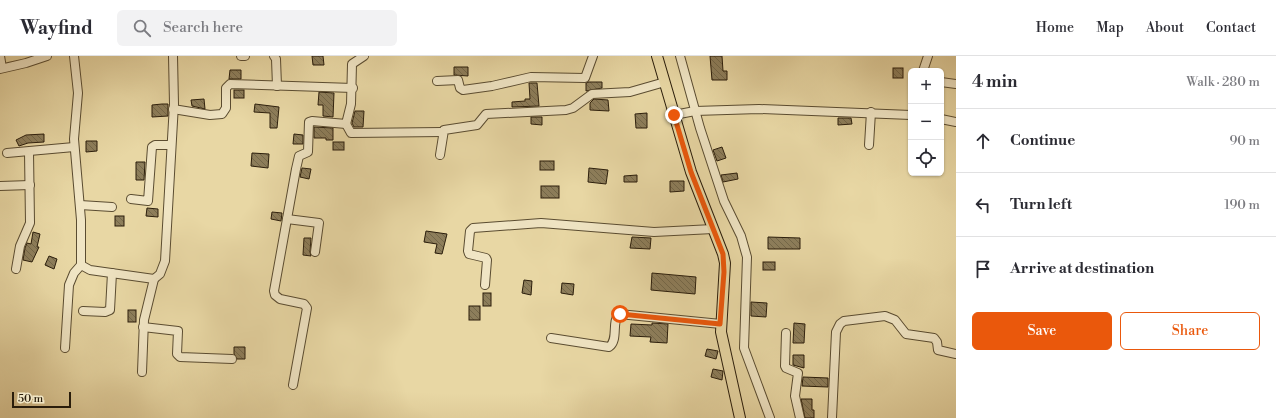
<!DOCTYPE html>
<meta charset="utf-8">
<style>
body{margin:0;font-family:"Libre Bodoni",serif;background:#f2f2f3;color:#2b2b33}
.controls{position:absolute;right:12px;top:12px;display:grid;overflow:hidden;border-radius:6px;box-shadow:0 1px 3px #0004}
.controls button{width:36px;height:36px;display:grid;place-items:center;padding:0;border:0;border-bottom:1px solid #e1e1e2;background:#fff;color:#2b2b33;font:20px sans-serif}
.scale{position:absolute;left:12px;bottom:10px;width:59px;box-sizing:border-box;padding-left:4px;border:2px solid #2a1d0b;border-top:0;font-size:11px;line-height:14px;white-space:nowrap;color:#2a1d0b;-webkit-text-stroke:3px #f0e5c4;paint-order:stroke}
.stop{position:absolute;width:12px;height:12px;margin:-9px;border:3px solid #ea580c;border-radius:50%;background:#fff}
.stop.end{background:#ea580c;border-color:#fff;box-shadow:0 1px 4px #0008}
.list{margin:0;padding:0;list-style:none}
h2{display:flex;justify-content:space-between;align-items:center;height:52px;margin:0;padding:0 16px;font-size:17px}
h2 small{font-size:13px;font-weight:400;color:#7c7c81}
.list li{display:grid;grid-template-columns:26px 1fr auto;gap:12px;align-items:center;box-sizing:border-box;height:64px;padding:0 16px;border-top:1px solid #e1e1e2}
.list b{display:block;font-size:15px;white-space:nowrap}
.list em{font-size:13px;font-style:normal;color:#7c7c81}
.actions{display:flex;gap:8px;padding:12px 16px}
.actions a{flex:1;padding:9px 0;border:1px solid #ea580c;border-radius:6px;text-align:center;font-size:14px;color:#ea580c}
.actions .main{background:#ea580c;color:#fff}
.icon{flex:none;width:22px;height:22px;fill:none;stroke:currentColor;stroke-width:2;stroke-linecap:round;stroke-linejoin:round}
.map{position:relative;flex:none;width:956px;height:362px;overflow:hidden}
header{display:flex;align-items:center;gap:24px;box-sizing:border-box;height:56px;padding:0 20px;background:#fff;border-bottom:1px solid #e1e1e2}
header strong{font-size:19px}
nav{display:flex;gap:22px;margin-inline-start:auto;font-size:14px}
.search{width:280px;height:36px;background:#f2f2f3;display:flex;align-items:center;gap:10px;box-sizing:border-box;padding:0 14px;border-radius:6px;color:#7c7c81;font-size:15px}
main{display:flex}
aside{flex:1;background:#fff}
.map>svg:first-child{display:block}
.building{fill:url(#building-back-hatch);stroke:#2a1d0b}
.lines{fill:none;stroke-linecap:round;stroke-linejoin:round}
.minor-casing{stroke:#5a4c31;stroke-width:10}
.major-casing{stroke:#2a1d0b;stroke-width:12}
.minor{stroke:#f0e5c4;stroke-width:8}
.major{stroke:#e8d7a4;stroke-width:10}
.route{stroke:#ea580c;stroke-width:5}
</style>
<header>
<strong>Wayfind</strong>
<div class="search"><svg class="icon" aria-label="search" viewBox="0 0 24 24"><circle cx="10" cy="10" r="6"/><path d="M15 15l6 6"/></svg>Search here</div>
<nav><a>Home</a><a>Map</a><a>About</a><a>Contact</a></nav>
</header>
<main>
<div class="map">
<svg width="956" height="362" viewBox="0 0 956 362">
<defs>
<pattern id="building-back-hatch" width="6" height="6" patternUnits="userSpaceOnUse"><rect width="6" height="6" fill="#8d7e5b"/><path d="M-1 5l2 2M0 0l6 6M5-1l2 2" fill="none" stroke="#736749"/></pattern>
</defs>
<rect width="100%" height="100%" fill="#e8d7a4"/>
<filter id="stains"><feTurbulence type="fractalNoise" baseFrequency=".005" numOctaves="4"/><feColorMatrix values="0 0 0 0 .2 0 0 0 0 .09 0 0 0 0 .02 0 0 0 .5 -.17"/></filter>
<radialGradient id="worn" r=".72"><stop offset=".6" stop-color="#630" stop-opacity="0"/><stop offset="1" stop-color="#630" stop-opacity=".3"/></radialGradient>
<g class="building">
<polygon points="312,0 323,0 324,9 313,9"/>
<polygon points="710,0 722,0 723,15 727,15 727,24 712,24"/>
<polygon points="454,11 468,11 468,20 454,19"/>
<rect x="893" y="12" width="10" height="10"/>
<polygon points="230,14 241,14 241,23 229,23"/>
<polygon points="589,26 602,26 602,32 586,35 586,27"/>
<polygon points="529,27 537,27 539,50 512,51 512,46 525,45 525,43 530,43"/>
<rect x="234" y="34" width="10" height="8"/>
<polygon points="319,36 334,37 333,61 323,60 323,49 318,49"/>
<polygon points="204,43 205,53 192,50 191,44"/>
<polygon points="594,43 608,44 609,55 590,54 590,47"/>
<polygon points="162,48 168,48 168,60 152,61 152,49"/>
<polygon points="255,48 279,51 277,72 270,72 270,57 254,56"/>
<polygon points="355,55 364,55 363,71 354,71 352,67"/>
<polygon points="647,57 647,72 636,72 635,58"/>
<polygon points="531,61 542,61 542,69 531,68"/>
<polygon points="838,62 851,62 852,68 838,69"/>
<polygon points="314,71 333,72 333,84 326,84 326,82 314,82"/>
<polygon points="44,78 44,86 28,87 19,90 16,84 26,79"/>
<polygon points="294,78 303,79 303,88 293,88"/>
<polygon points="86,85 97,85 97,95 86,96"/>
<rect x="333" y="86" width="11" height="8"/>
<polygon points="722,91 726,102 717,105 713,94"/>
<polygon points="252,97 269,98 268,112 251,110"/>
<rect x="540" y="105" width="14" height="9"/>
<polygon points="136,106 145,106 144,124 136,124"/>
<polygon points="302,112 311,113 309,123 300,121"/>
<polygon points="589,112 608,114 606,128 588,126"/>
<polygon points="737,117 738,123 723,126 721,119"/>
<polygon points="637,119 637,126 624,126 624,120"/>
<polygon points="670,125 684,125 684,135 670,136"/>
<rect x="541" y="130" width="18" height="12"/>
<polygon points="147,152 158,153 158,161 146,160"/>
<polygon points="272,156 282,157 281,165 271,163"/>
<rect x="115" y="160" width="9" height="10"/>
<polygon points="426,175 447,178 442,198 435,197 437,188 424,186"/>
<polygon points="33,176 40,178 37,191 39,191 32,206 23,204 25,192 27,187 31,188"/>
<polygon points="632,181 651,182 650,193 630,192"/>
<polygon points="768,181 800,182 800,193 768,193"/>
<polygon points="304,182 311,182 310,196 311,200 303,199"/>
<polygon points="49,200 57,203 54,213 45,209"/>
<rect x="763" y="206" width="12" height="8"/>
<polygon points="652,217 696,221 695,238 651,234"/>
<polygon points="524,224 532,225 531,239 522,237"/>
<polygon points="562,227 574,228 573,239 561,237"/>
<rect x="483" y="237" width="8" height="13"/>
<polygon points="751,246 767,247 766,261 751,260"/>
<rect x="469" y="250" width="11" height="14"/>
<rect x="128" y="254" width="8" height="12"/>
<polygon points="652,267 668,268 667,287 650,286 651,281 630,280 631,268 652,269"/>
<polygon points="794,267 805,268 804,287 793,287"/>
<polygon points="234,291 245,291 245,303 237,303 234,298"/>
<polygon points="707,293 718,295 716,303 705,300"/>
<polygon points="793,299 804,299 804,312 793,309"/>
<polygon points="713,313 723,315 722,324 711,321"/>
<polygon points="803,321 828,322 828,331 802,330"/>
<polygon points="801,343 812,343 812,354 814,354 814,362 805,362"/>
</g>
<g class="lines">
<g class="minor-casing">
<g id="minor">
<polyline points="0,0 2,12"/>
<polyline points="74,0 78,37 74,83 81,164 81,209 90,214 154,223 144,264 142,316"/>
<polyline points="241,0 245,0"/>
<polyline points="274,0 276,3 277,30"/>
<polyline points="680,0 700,72 724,145 741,180 747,201 744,292 770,362"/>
<polyline points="0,13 26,7 47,0"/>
<polyline points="923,15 928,0"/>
<polyline points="437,25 458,24 460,32 463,34 492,30 531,21 585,22 593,0"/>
<polyline points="941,26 956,28"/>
<polyline points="173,53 210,59 222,58 226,52 226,32 230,28 353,32"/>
<polyline points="674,59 695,55 759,53 911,59"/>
<polyline points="941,63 956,66"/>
<polyline points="346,68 351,77 442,76"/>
<polyline points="869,89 871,56"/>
<polyline points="7,97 74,91"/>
<polyline points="440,99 444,74 477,69 486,58 566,54 573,52 592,38 630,36 665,26"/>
<polyline points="0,130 30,129"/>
<polyline points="131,143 148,145 152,91 155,89 171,89"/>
<polyline points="80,149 112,151"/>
<polyline points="287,163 319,167 315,196"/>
<polyline points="16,213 20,190 30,167 29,96"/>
<polyline points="154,223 160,218 165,205 174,48 173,0"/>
<polyline points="485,229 487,204 486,202 469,198 468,195 470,175 473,172 541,167 654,176 713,173"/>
<polyline points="83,255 105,256 110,254 112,217"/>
<polyline points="143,271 178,275 177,298 180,301 232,303"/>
<polyline points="786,277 785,310 786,312 798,317 795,340 800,362"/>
<path d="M551,282L609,291C619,284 611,266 619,258L721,268"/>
<polyline points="65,292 69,229 74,217 81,209"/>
<polyline points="293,329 307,252 304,248 280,243 275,239 274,235 296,113 299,100 308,96 309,66 312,65 346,68 351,48 352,8 364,0"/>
<polyline points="832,362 836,276 840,268 844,265 885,260 895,264 906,278 934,282 937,286 938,294 956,298"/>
</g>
</g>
<g class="major-casing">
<polyline id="major" points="657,0 691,116 723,198 725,207 721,276 740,362"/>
</g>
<use href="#minor" class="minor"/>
<use href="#major" class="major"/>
</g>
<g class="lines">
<polyline class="route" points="620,258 720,268 724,216 723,198 691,116 674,59"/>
</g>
<rect width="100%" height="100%" filter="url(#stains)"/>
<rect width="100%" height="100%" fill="url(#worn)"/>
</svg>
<div class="controls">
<button>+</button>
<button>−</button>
<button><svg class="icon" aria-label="locate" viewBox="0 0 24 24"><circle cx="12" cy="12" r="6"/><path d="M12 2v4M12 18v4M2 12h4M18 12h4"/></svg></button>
</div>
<div class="scale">50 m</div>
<div class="stop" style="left:620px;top:258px"></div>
<div class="stop end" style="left:674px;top:59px"></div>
</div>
<aside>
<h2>4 min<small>Walk · 280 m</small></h2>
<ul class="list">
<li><svg class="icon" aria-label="ahead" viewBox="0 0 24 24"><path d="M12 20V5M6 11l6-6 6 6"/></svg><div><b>Continue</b></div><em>90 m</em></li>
<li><svg class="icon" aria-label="left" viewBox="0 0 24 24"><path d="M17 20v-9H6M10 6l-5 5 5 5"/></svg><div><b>Turn left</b></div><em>190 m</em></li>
<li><svg class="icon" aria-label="arrive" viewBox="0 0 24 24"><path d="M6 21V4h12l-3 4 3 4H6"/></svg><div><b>Arrive at destination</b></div></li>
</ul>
<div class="actions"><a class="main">Save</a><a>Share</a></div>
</aside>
</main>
